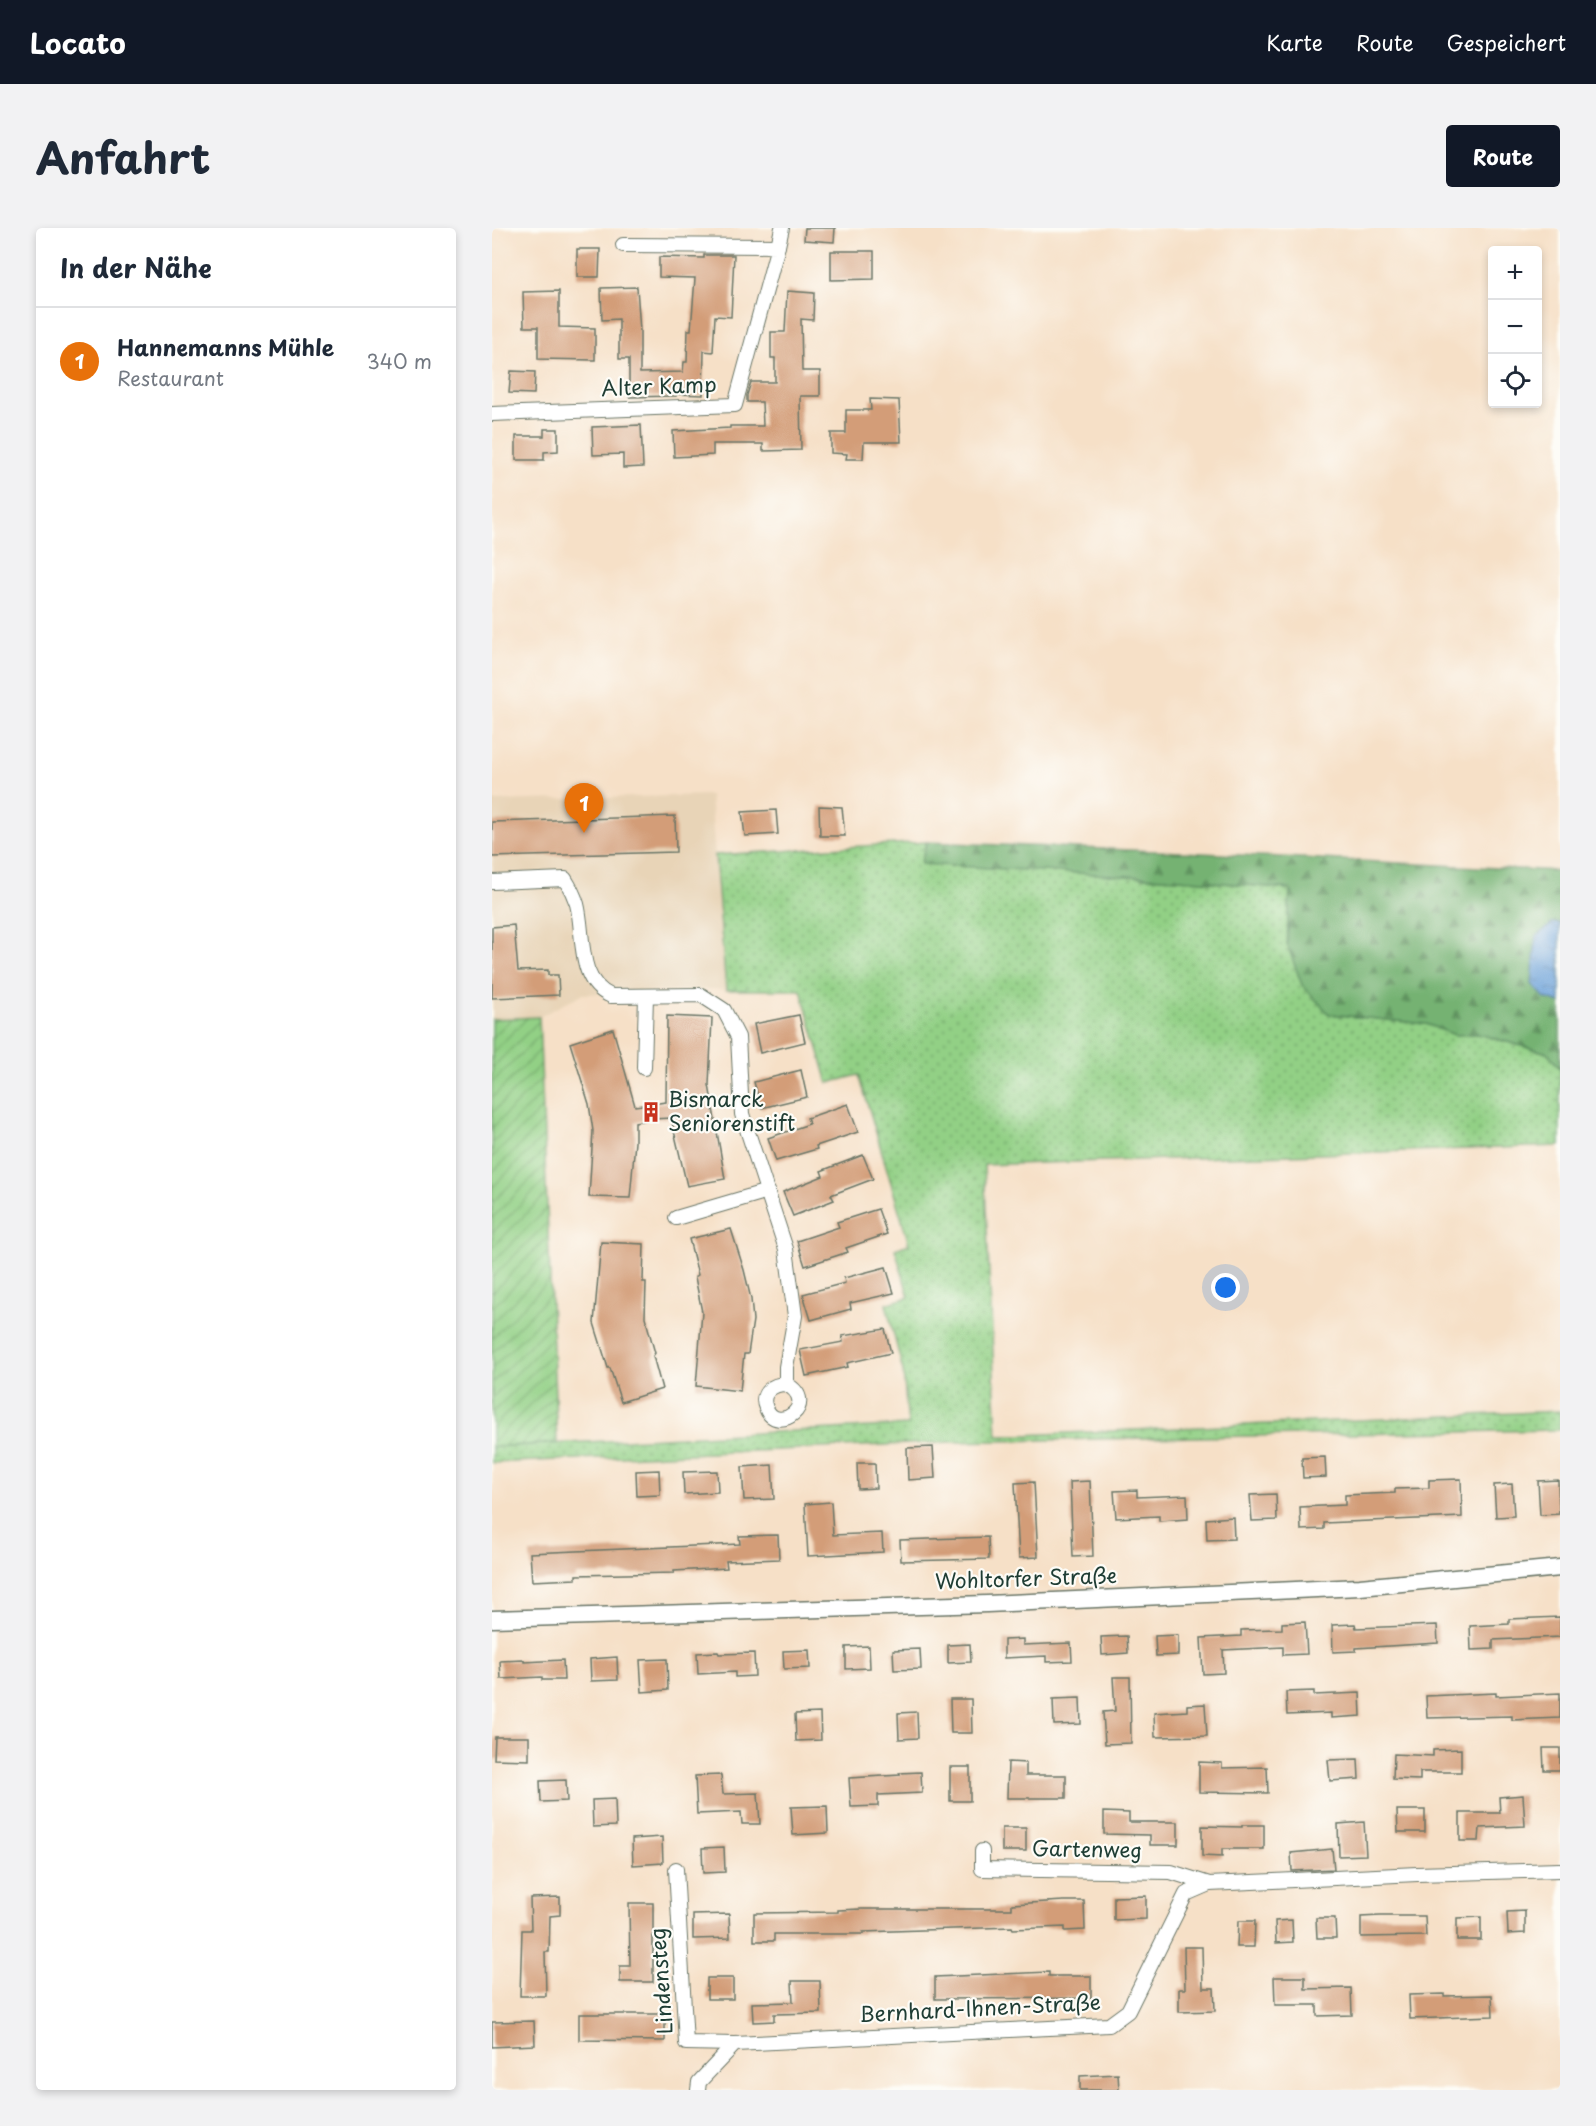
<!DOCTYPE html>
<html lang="de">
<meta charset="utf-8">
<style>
body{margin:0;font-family:"Playpen Sans",sans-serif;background:#f2f2f3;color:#1f2937}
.controls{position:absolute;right:18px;top:18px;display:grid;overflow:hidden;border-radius:6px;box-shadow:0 3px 9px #0003}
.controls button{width:54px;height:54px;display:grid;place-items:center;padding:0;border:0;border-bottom:2px solid #e0e1e3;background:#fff;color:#1f2937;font:30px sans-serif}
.you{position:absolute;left:734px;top:1060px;width:21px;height:21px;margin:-15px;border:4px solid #fff;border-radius:50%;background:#1a73e8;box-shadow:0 0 0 9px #1a73e833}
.badge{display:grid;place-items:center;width:39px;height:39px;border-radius:50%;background:#111827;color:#fff;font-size:20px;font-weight:700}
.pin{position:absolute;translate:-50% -50px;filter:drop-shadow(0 2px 3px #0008)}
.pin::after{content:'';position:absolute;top:32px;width:21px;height:18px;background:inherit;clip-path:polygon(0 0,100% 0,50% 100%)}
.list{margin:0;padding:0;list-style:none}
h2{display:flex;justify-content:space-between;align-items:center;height:78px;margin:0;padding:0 24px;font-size:26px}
h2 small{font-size:20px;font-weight:400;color:#747a83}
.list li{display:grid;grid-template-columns:39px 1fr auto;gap:18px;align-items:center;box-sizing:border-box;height:108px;padding:0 24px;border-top:2px solid #e0e1e3}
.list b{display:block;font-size:22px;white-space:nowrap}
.list p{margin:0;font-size:20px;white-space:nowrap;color:#747a83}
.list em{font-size:20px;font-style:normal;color:#747a83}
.icon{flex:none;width:33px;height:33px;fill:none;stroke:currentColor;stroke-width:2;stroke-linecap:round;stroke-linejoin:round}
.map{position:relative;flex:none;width:1068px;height:1862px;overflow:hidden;border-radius:6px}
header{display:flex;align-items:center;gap:36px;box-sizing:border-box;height:84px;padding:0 30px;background:#111827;color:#fff}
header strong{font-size:28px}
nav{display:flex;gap:33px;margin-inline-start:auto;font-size:21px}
.intro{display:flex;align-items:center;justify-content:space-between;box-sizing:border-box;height:144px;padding:0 36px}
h1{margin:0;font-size:42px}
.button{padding:15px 27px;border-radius:6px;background:#111827;color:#fff;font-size:21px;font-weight:700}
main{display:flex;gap:36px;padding:0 36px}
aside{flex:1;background:#fff;border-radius:6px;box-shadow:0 3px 9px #0003}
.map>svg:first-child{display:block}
.built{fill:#e8d4b7}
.grass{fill:url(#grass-dots);stroke:#58865c;stroke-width:1.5}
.forest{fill:url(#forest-firs);stroke:#4a7853;stroke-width:1.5}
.garden{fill:url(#garden-furrows);stroke:#58865c;stroke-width:1.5}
.water{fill:url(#water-ripples);stroke:#467086;stroke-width:1.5}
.building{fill:#d39d78}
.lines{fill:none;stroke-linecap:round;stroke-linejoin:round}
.minor-casing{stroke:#6a7667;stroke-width:16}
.tertiary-casing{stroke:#6a7667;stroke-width:19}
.minor{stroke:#fff;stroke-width:14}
.tertiary{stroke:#fff;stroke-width:16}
.labels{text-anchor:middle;stroke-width:4.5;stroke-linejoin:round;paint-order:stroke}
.street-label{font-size:21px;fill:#1f3d34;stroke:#fdfcf7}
.poi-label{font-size:21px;fill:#1f3d34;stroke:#fdfcf7;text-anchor:start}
</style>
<header>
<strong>Locato</strong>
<nav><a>Karte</a><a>Route</a><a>Gespeichert</a></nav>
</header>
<div class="intro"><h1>Anfahrt</h1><a class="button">Route</a></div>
<main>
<aside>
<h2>In der Nähe<small></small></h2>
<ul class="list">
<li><span class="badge" style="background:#e8710a">1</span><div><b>Hannemanns Mühle</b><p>Restaurant</p></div><em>340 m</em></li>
</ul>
</aside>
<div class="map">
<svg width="1068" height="1862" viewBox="0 0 1068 1862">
<defs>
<pattern id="grass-dots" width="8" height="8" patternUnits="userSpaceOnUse" patternTransform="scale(1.5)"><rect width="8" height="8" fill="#92d085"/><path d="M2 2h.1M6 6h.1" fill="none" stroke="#77aa6e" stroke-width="1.8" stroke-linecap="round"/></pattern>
<pattern id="forest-firs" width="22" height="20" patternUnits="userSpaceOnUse" patternTransform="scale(1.5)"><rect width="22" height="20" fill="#75b272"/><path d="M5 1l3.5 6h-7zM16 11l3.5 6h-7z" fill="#5f925e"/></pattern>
<pattern id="garden-furrows" width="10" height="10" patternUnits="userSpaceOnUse" patternTransform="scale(1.5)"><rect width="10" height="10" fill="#92d085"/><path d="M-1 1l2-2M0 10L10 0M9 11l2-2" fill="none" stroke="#77aa6e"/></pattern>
<pattern id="water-ripples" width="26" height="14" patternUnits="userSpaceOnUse" patternTransform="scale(1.5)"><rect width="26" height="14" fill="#6da2d9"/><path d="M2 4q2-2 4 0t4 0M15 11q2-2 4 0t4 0" fill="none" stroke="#5985b1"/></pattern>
</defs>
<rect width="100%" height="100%" fill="#fdfcf7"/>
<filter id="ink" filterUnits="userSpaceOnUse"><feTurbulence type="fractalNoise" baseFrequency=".0167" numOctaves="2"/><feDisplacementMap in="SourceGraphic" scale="12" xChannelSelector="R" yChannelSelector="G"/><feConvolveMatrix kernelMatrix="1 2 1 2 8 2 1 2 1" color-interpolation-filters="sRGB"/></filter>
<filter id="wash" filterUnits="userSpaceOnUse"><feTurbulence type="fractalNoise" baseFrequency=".008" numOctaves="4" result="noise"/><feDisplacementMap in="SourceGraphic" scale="24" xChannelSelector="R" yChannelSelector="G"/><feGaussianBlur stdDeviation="1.35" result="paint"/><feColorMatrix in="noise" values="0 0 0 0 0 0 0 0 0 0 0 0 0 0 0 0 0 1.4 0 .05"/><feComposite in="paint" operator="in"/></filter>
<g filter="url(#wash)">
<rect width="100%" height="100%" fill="#f6e0c7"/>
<polygon class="built" points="218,567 234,762 222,761 90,766 47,789 0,791 0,573"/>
<polygon class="grass" points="434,614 429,635 687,651 798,661 795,716 837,786 934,796 963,807 986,806 1056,825 1068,840 1068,918 492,937 505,1208 1068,1183 1068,1202 459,1214 0,1235 0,1219 416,1197 411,1143 394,1076 417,1069 403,1021 417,1016 367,847 336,855 309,762 234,762 223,627"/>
<polygon class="forest" points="434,614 690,624 1068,643 1068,696 1061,696 1053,770 1068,775 1068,840 1056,825 986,806 963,807 934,796 837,786 810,757 795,716 798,661 687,651 429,636"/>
<polygon class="garden" points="47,789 65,1215 0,1219 0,791"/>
<polygon class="water" points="1061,695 1068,696 1068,775 1053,770 1040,756 1044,709"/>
<g id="blocks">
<g class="building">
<polygon points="313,0 343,0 342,14 312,12"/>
<polygon points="85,21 108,21 107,49 85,49"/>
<polygon points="339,23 382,23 382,51 339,52"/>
<polygon points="212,27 242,27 239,89 223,88 221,124 212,123 211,167 184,166 184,168 137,169 137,131 127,131 127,91 110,92 109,60 145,59 148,103 148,145 191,144 192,134 195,134 196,102 199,102 203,50 167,49 167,29 212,30"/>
<polygon points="67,63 67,99 103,100 103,132 46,131 46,99 32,99 31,64"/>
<polygon points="295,63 322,65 321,92 309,91 310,143 328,143 328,168 308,168 309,222 271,223 271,216 221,216 221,227 182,229 181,203 238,200 238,198 271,198 270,174 255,174 255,167 259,154 283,154 283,130 279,130 279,104 293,104"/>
<polygon points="19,143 43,144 42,166 17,165"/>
<polygon points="378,171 407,172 409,214 372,214 371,231 354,231 355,226 339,225 339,205 354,205 354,182 379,182"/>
<polygon points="149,197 151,239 131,240 131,226 101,227 100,199"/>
<polygon points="52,201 66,201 66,223 52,224 52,232 24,232 24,208 52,208"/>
<polygon points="327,578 350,579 353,608 328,608"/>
<polygon points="284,582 286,606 253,608 250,584"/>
<polygon points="183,588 184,624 0,629 0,594"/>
<polygon points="22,697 26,743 56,742 56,747 66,747 67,767 0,770 0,699"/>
<polygon points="307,787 313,814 268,825 262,796"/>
<polygon points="175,788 220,790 217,857 233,951 195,958 179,890 160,891 143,894 143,914 138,970 97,969 101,903 97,876 78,815 121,801 143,878 174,874"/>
<polygon points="309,842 315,869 269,880 262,854"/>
<polygon points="356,876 366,904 324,918 325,921 284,933 276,910 317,896 315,890"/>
<polygon points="371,927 381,951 339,967 342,972 301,988 291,964 331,948 329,943"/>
<polygon points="386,981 395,1006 354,1020 356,1024 313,1038 305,1013 347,999 345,994"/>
<polygon points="239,1001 252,1042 259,1071 261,1092 256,1126 252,1126 248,1163 204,1158 210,1084 203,1049 206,1047 197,1011"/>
<polygon points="109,1014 152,1016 151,1054 154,1054 153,1089 163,1125 161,1128 170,1161 129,1174 118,1140 116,1140 102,1095"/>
<polygon points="394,1039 402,1065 358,1075 359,1081 319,1092 311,1066 353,1055 352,1050"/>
<polygon points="393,1101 399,1125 355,1135 356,1139 314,1148 308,1122 351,1114 350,1108"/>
<polygon points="441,1219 443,1250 416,1252 415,1220"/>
<polygon points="833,1229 834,1249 811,1250 810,1230"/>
<polygon points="365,1235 383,1235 384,1260 366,1261"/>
<polygon points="280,1237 282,1271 252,1272 250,1239"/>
<polygon points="167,1242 168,1267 145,1268 144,1243"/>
<polygon points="225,1243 226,1264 192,1266 191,1244"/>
<polygon points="969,1251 970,1289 832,1295 832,1301 809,1302 808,1279 853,1277 853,1267 903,1265 903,1261 937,1260 937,1252"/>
<polygon points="1066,1252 1067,1286 1048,1287 1046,1253"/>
<polygon points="598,1253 601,1328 581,1329 578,1254"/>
<polygon points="542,1254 546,1329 527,1330 523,1255"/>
<polygon points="1020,1256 1022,1288 1004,1289 1002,1257"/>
<polygon points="645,1262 645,1269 695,1267 696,1291 667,1293 667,1288 624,1290 622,1263"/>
<polygon points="784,1266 785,1292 760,1293 758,1267"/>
<polygon points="339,1274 341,1307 390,1305 391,1324 316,1328 313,1276"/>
<polygon points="741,1289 742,1311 715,1312 714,1291"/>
<polygon points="286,1307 287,1331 234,1333 235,1340 182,1343 182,1345 84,1347 84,1351 40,1353 38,1325 248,1316 247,1308"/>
<polygon points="496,1309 497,1331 409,1333 408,1312"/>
<polygon points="1068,1389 1068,1409 1001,1412 1001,1421 979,1422 978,1398 1017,1396 1017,1391"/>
<polygon points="813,1394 815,1426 791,1427 791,1419 731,1422 732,1445 711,1446 709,1410 749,1408 749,1402 790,1401 790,1395"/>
<polygon points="863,1396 864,1400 945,1397 946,1415 864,1420 864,1423 841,1424 840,1397"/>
<polygon points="686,1407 686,1427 664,1428 663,1408"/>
<polygon points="635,1408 636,1425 610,1427 609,1409"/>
<polygon points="531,1411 531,1417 579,1415 580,1433 554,1434 554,1428 512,1430 512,1412"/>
<polygon points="478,1416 479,1434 456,1435 456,1417"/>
<polygon points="377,1418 378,1440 354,1441 354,1419"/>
<polygon points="428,1421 429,1441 402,1442 401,1422"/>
<polygon points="317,1422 318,1440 292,1441 291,1423"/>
<polygon points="226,1424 227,1426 262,1425 263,1448 243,1449 243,1444 206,1446 205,1425"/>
<polygon points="125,1429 126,1452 99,1453 98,1431"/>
<polygon points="175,1431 176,1462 150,1464 148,1432"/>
<polygon points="32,1432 32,1434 71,1432 72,1452 50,1452 50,1449 9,1451 8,1433"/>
<polygon points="621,1449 638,1449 639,1515 613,1516 611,1484 623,1483"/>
<polygon points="822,1463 822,1467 868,1465 869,1488 839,1490 839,1485 795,1487 794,1464"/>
<polygon points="1004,1465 1004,1468 1068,1465 1068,1490 1020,1492 1020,1488 935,1490 934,1468"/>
<polygon points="588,1470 589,1496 562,1497 561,1471"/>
<polygon points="458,1471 479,1471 480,1505 459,1505"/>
<polygon points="713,1476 715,1508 663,1509 662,1485 695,1483 695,1477"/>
<polygon points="425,1484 426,1510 407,1511 406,1485"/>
<polygon points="328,1485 329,1512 304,1513 303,1486"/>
<polygon points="3,1509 37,1509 37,1532 2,1531"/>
<polygon points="1051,1520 1068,1520 1068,1542 1052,1542"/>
<polygon points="969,1521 969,1544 928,1544 928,1552 901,1551 902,1526 941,1528 941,1522"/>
<polygon points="866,1531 867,1551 838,1553 836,1532"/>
<polygon points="516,1534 534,1535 534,1547 574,1547 574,1570 515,1570"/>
<polygon points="707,1534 730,1535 730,1540 775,1539 776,1565 707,1564"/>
<rect x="458" y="1539" width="20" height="34"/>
<polygon points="429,1544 430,1565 386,1567 386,1578 359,1579 357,1550 408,1547 407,1545"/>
<polygon points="229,1547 231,1566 266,1565 268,1596 250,1596 249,1584 205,1586 203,1548"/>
<polygon points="74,1552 75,1573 49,1574 48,1553"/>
<polygon points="1031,1567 1033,1598 988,1600 987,1613 968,1613 968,1585 1008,1585 1007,1569"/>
<polygon points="123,1571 124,1598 101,1599 100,1572"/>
<polygon points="335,1578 336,1605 301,1607 299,1579"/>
<polygon points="905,1582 933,1582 933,1604 906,1604"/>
<polygon points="612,1584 637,1585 637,1594 686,1594 686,1617 658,1617 658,1607 612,1606"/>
<polygon points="872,1594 874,1627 847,1628 846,1596"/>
<polygon points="750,1597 772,1597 772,1621 730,1621 730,1629 710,1628 710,1598 750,1599"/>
<rect x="510" y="1600" width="24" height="23"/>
<polygon points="170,1609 171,1635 141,1637 140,1611"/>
<polygon points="232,1619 233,1644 211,1645 210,1620"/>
<polygon points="840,1621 842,1641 800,1643 799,1625"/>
<polygon points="654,1668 654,1691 622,1692 622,1669"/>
<polygon points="68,1669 68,1687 58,1688 57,1724 53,1724 54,1768 28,1768 30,1702 39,1702 38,1670"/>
<polygon points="572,1673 592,1673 593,1702 573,1703 573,1699 521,1701 520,1699 371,1704 371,1706 282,1706 282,1713 262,1713 262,1685 346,1684 346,1682 370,1681 520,1681 520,1676"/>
<polygon points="137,1675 161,1675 161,1754 128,1754 128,1738 138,1738"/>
<polygon points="1033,1683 1033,1705 1016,1706 1015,1684"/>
<polygon points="237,1686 238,1710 201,1711 201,1687"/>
<polygon points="888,1688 933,1688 934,1708 869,1709 869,1689"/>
<polygon points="989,1689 989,1712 965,1712 965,1690"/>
<polygon points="824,1690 843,1690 844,1710 825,1710"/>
<polygon points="800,1692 801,1714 784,1715 783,1693"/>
<polygon points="746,1693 763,1693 762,1719 745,1719"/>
<polygon points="692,1719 710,1719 711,1760 722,1760 723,1783 687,1784 687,1761 693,1761"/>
<polygon points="557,1744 557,1748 599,1748 599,1770 443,1771 443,1749"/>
<polygon points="782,1749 813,1749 813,1761 859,1760 860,1787 825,1788 825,1777 783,1777"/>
<rect x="215" y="1750" width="26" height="21"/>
<polygon points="300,1753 328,1753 329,1785 282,1786 282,1793 261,1794 260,1775 301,1774"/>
<polygon points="952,1766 952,1768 1000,1767 1001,1788 918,1791 917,1767"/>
<polygon points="87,1786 173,1786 173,1813 87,1812"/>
<polygon points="42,1793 43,1817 0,1819 0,1794"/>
<polygon points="626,1846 627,1862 588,1862 588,1848"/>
</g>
</g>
</g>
<g filter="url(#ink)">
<use href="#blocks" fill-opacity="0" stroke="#6a7667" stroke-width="1.5"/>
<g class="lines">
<g class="minor-casing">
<g id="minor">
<polyline points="286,18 290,0"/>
<polyline points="0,186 243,177 286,18 131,17"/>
<path d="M0,654L73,651C78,659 82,667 85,676C93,707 84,753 119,768L209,767L232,782L246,809L250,886L294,1021L303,1088L294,1139V1156C281,1156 267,1165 274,1180C285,1208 329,1175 294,1156"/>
<polyline points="152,840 154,768"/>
<polyline points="184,990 276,963"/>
<polyline points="490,1623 490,1641 679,1644 717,1656"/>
<polyline points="184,1641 194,1815 243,1816"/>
<polyline points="206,1862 207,1854 243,1816 617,1797 636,1783 694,1666 717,1656 925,1646 1068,1642"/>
</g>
</g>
<g class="tertiary-casing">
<polyline id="tertiary" points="0,1391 495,1376 868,1359 1068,1340"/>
</g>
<use href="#minor" class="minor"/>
<use href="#tertiary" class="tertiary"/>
</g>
</g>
<defs>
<g id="building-bare" transform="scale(1.62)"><path d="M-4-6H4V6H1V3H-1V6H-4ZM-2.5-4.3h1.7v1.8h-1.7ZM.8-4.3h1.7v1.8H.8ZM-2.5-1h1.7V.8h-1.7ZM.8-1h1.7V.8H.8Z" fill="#c8321e" stroke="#fdfcf7" stroke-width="2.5" paint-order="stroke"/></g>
</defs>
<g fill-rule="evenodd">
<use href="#building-bare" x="159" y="884"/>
</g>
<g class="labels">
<g class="street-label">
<text transform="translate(167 159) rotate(-2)" y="7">Alter Kamp</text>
<text transform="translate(534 1351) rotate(-2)" y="7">Wohltorfer Straße</text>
<text transform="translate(595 1622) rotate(1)" y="7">Gartenweg</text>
<text transform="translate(170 1753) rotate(-94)" y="7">Lindensteg</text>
<text transform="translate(488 1781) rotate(-3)" y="7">Bernhard-Ihnen-Straße</text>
</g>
<g class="poi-label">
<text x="176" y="879">Bismarck<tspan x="176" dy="24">Seniorenstift</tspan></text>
</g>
</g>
</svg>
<div class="controls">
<button>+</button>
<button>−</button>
<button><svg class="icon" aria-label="locate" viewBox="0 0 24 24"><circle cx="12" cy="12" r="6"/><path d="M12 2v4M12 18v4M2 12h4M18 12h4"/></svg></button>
</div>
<div class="you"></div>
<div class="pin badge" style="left:92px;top:605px;background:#e8710a">1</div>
</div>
</main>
